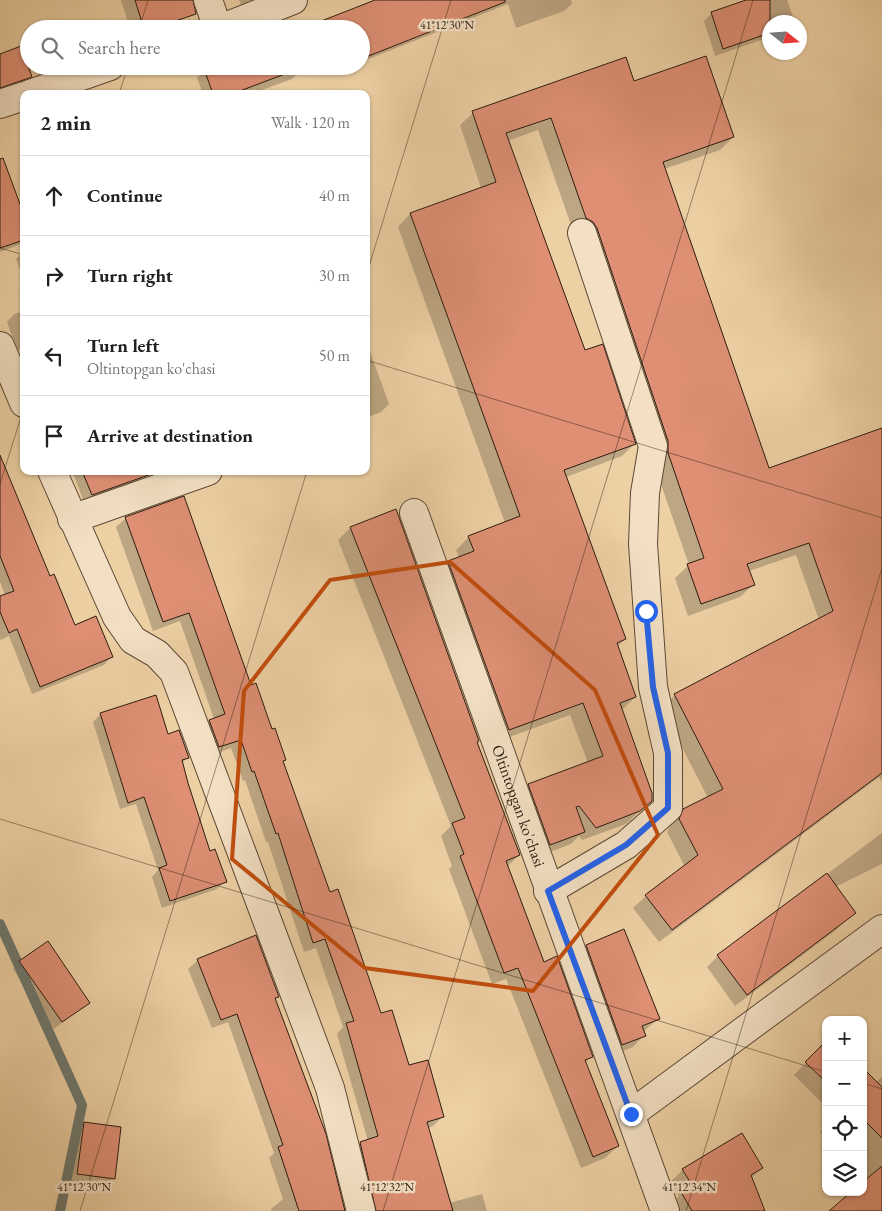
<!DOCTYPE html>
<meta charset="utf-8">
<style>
body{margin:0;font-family:"EB Garamond",serif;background:#f6f6f6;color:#222}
.controls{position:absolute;right:15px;bottom:15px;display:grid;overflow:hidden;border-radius:10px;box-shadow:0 1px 4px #0004}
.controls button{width:45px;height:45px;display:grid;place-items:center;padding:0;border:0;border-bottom:1px solid #e0e0e0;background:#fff;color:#222;font:25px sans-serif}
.compass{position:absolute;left:762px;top:15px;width:45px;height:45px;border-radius:50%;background:#fff;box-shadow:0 1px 4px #0004;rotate:107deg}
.stop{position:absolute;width:15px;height:15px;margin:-11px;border:4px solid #2563eb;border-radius:50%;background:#fff}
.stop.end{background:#2563eb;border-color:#fff;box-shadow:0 1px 5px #0008}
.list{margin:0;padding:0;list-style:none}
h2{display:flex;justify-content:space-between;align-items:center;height:65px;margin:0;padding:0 20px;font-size:21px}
h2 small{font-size:16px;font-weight:400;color:#767676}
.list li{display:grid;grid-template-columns:32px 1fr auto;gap:15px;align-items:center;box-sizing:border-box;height:80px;padding:0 20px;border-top:1px solid #e0e0e0}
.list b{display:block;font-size:19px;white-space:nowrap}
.list p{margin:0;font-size:16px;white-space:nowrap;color:#767676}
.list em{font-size:16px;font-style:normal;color:#767676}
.icon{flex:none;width:28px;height:28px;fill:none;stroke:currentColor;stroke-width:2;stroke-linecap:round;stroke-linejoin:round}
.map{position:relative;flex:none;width:882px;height:1211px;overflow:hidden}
.search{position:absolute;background:#fff;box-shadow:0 1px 4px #0004;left:20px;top:20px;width:350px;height:55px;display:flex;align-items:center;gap:12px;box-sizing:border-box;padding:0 18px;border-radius:28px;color:#767676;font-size:19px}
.panel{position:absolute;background:#fff;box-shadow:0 1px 4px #0004;left:20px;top:90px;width:350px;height:385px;border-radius:10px}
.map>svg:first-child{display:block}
.shadow{fill:#0003}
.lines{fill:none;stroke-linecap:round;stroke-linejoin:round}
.stream{stroke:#6e786f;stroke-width:10}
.building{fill:#de8f74;stroke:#2b1c10}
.minor-casing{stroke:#5c4935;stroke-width:30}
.minor{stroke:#f3e0c4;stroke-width:28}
.route{stroke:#2563eb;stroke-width:6}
.marked{fill:none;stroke:#c24d0d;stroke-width:4;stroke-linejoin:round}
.ticks{fill:none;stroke:#2b1c10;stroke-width:1;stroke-opacity:0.45}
.labels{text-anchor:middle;stroke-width:5;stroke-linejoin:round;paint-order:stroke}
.street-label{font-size:16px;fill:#2b1c10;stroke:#f3e0c4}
.ticks-label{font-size:12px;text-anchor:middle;fill:#2b1c10;stroke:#f3e0c4;stroke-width:5;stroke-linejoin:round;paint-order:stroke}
</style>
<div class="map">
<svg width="882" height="1211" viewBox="0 0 882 1211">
<rect width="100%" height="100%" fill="#edd0a4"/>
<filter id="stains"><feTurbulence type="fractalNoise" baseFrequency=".004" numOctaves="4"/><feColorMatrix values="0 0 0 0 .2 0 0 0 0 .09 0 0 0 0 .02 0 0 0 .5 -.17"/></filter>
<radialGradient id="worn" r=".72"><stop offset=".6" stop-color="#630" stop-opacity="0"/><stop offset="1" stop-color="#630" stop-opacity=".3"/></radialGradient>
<g class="shadow">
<polygon points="121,0 178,0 183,18 170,29 130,29"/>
<polygon points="239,0 255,0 241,5"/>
<polygon points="378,0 571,0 572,4 564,11 516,28 508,4 361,62 361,29"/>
<polygon points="750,0 787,0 795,22 770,22 770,37 715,56 704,21 712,13"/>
<polygon points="0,55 31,76 22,85 0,93"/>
<polygon points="217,66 298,66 300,71 292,79 256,92 255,89 242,94 203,94 197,78 205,70"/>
<polygon points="342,66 352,66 343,70"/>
<polygon points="634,82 733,137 720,150 664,169 768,470 882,430 882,782 879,777 659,942 633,908 646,896 685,867 667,832 671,824 684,810 708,798 662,708 675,695 819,620 796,555 749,571 753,585 740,597 688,616 675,578 689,565 538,130 507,141 584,352 634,444 622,456 566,477 625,639 617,647 635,697 622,710 651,800 626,824 582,840 579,836 571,844 537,857 516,798 529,785 588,763 570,715 496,742 436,575 448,562 459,558 456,550 469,537 505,523 398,227 410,214 481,188 460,125 473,113"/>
<polygon points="0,186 24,219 24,243 0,252"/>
<polygon points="24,251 24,280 16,259"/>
<polygon points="24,311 24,354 22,349 17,351 7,322 14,314"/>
<polygon points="368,346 389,404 381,412 366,418 366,347"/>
<polygon points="0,457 49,577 75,626 111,657 104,665 32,694 9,636 1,640 0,638 0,598 5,595 0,582"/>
<polygon points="72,471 143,471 144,476 137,484 84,502"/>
<polygon points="126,518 250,686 285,760 282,762 329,893 380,1015 408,1067 442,1117 433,1126 428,1128 449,1203 482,1194 487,1211 364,1211 351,1152 360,1143 368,1141 337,1034 343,1027 316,948 304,952 268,842 266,842 245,780 243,781 231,748 210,756 200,730 214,719 180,621 153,631 116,527"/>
<polygon points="350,528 476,743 519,855 507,867 543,963 591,1056 585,1063 618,1146 605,1158 581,1168 506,979 492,984 449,869 452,866 441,836 451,826 338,540"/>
<polygon points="101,714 167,736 188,757 181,764 209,852 225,881 217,889 162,908 152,877 158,870 136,804 120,809 93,722"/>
<polygon points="882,833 882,864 825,892 847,919 836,930 735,1006 707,967 718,956 818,884 831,871"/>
<polygon points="586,946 658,1019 643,1032 644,1035 633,1047 611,1056 575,957"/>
<polygon points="198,960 278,996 274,1000 344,1211 271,1211 271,1209 283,1199 269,1158 274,1153 228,1022 212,1028 188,969"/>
<polygon points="20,962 88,1003 54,1029 13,969"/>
<polygon points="826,1043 826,1107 794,1075"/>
<polygon points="863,1070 876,1082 882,1077 882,1211 831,1211 863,1192"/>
<polygon points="84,1123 113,1178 106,1186 70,1181 76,1131"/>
<polygon points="826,1126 826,1139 820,1132"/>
<polygon points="762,1168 751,1178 764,1211 672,1211 670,1205 679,1196 670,1182 683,1170"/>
</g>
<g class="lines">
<polyline class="stream" points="0,924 82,1105 60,1211"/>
</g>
<g class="building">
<polygon points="135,0 193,0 196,14 152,29 144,29"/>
<polygon points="375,0 505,0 505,2 361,59 361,29 306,29 306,27"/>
<polygon points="746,0 770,0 770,33 723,49 711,12"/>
<polygon points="21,46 32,77 0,88 0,54"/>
<polygon points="706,56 734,137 663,162 769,468 882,428 882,773 672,930 645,895 698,855 679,819 683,809 723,789 674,694 833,611 809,543 747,564 755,585 701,604 687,564 704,558 668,453 668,441 597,228 593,222 586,218 551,118 506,133 585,350 603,344 636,444 564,470 626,639 617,643 636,697 620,703 652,793 652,801 640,811 596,828 579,806 576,807 585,832 550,845 528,784 603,756 583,703 509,730 448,561 474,551 468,536 520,516 410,213 496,182 472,111 626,57 634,81"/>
<polygon points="203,66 298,66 298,69 232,94 213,94"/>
<polygon points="3,158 24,215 24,240 0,248 0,159"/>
<polygon points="0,455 50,576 54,574 75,625 96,616 113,657 40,687 17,629 9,633 0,612 0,596 14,591 0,556"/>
<polygon points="82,471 160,471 92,495"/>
<polygon points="184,496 251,685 256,683 272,729 275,728 286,760 283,761 330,892 338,889 381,1013 392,1010 409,1065 428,1060 444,1117 427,1122 453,1211 376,1211 360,1142 378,1136 346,1023 354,1021 325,939 313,943 278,833 276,834 254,771 252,772 241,740 219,747 209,720 225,714 189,613 163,622 125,517"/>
<polygon points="396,509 479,741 477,742 520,855 506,861 544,962 557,956 593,1057 585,1060 619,1146 593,1157 518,968 504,973 460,856 464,854 452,823 465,818 350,527"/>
<polygon points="156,695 168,734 179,730 189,758 182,760 188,783 210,851 215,849 227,882 170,901 159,868 167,865 144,797 128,803 100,713"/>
<polygon points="827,873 856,913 747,995 717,955"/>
<polygon points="624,929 660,1019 642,1026 646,1036 622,1045 586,945"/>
<polygon points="256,935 279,997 275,998 326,1134 345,1211 299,1211 278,1147 283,1145 237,1014 221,1020 197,959"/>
<polygon points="48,941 90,1003 62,1022 19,961"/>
<polygon points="826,1041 826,1082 805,1062"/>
<polygon points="863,1068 882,1087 882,1138 863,1119"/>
<polygon points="84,1122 121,1127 115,1179 77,1174"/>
<polygon points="742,1133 763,1168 751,1175 765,1211 692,1211 681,1192 692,1185 682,1169"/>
<polygon points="882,1166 882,1211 829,1211 851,1192 863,1192 863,1182"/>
</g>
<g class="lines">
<g class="minor-casing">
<g id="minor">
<polyline points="208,0 218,29"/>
<polyline points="220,29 293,0"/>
<polyline points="30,94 110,66"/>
<polyline points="0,104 24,96"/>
<polyline points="0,346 24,403"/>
<polyline points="52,471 117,617 133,640 157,654 174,672 330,1088 361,1211"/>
<path id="s1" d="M414,513L665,1211"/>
<polyline points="72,519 208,471"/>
<polyline points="548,891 626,845 668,808 668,753 653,687 643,544 645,493 653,446 582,233"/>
<polyline points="631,1114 882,929"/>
</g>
</g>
<use href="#minor" class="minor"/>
</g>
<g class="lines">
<polyline class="route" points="631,1114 548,891 626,845 668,808 668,753 653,687 646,611"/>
</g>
<path class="marked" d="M450,562L595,690L658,835L533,991L365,968L232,859L244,691L330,580Z"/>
<path class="ticks" d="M139,29L148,0M119,94L128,66M0,248L24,255M366,276L451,0M366,360L882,518M0,484L24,407M0,819L826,1072M863,1083L882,1089M80,1211L307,471M383,1211L753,0M686,1211L882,568"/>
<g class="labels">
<g class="street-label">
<text dy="6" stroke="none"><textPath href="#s1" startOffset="311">Oltintopgan ko'chasi</textPath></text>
</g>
</g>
<g class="ticks-label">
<text x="447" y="29">41°12'30"N</text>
<text x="84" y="1191">41°12'30"N</text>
<text x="387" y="1191">41°12'32"N</text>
<text x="689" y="1191">41°12'34"N</text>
</g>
<rect width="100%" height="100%" filter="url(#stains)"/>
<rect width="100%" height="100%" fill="url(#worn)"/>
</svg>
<div class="controls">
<button>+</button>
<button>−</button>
<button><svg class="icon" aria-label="locate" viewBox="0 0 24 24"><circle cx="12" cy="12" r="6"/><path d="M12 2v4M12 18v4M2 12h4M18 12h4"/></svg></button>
<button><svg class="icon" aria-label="layers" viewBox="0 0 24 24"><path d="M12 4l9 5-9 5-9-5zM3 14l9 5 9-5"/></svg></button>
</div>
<svg class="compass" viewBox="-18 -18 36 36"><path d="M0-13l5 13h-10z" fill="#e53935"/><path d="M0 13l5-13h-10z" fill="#767676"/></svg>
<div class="stop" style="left:646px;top:611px"></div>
<div class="stop end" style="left:631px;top:1114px"></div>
<div class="search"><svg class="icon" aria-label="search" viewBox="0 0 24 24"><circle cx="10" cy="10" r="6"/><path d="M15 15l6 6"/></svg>Search here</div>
<section class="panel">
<h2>2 min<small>Walk · 120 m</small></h2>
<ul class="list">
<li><svg class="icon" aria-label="ahead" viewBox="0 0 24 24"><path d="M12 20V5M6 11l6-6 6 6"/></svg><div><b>Continue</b></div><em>40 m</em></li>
<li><svg class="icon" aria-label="right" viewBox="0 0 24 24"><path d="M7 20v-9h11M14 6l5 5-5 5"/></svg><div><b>Turn right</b></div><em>30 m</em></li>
<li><svg class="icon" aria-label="left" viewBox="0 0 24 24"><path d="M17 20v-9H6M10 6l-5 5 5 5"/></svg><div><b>Turn left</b><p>Oltintopgan ko'chasi</p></div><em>50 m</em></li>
<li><svg class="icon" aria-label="arrive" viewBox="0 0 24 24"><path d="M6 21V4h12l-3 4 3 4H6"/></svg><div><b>Arrive at destination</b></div></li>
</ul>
</section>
</div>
